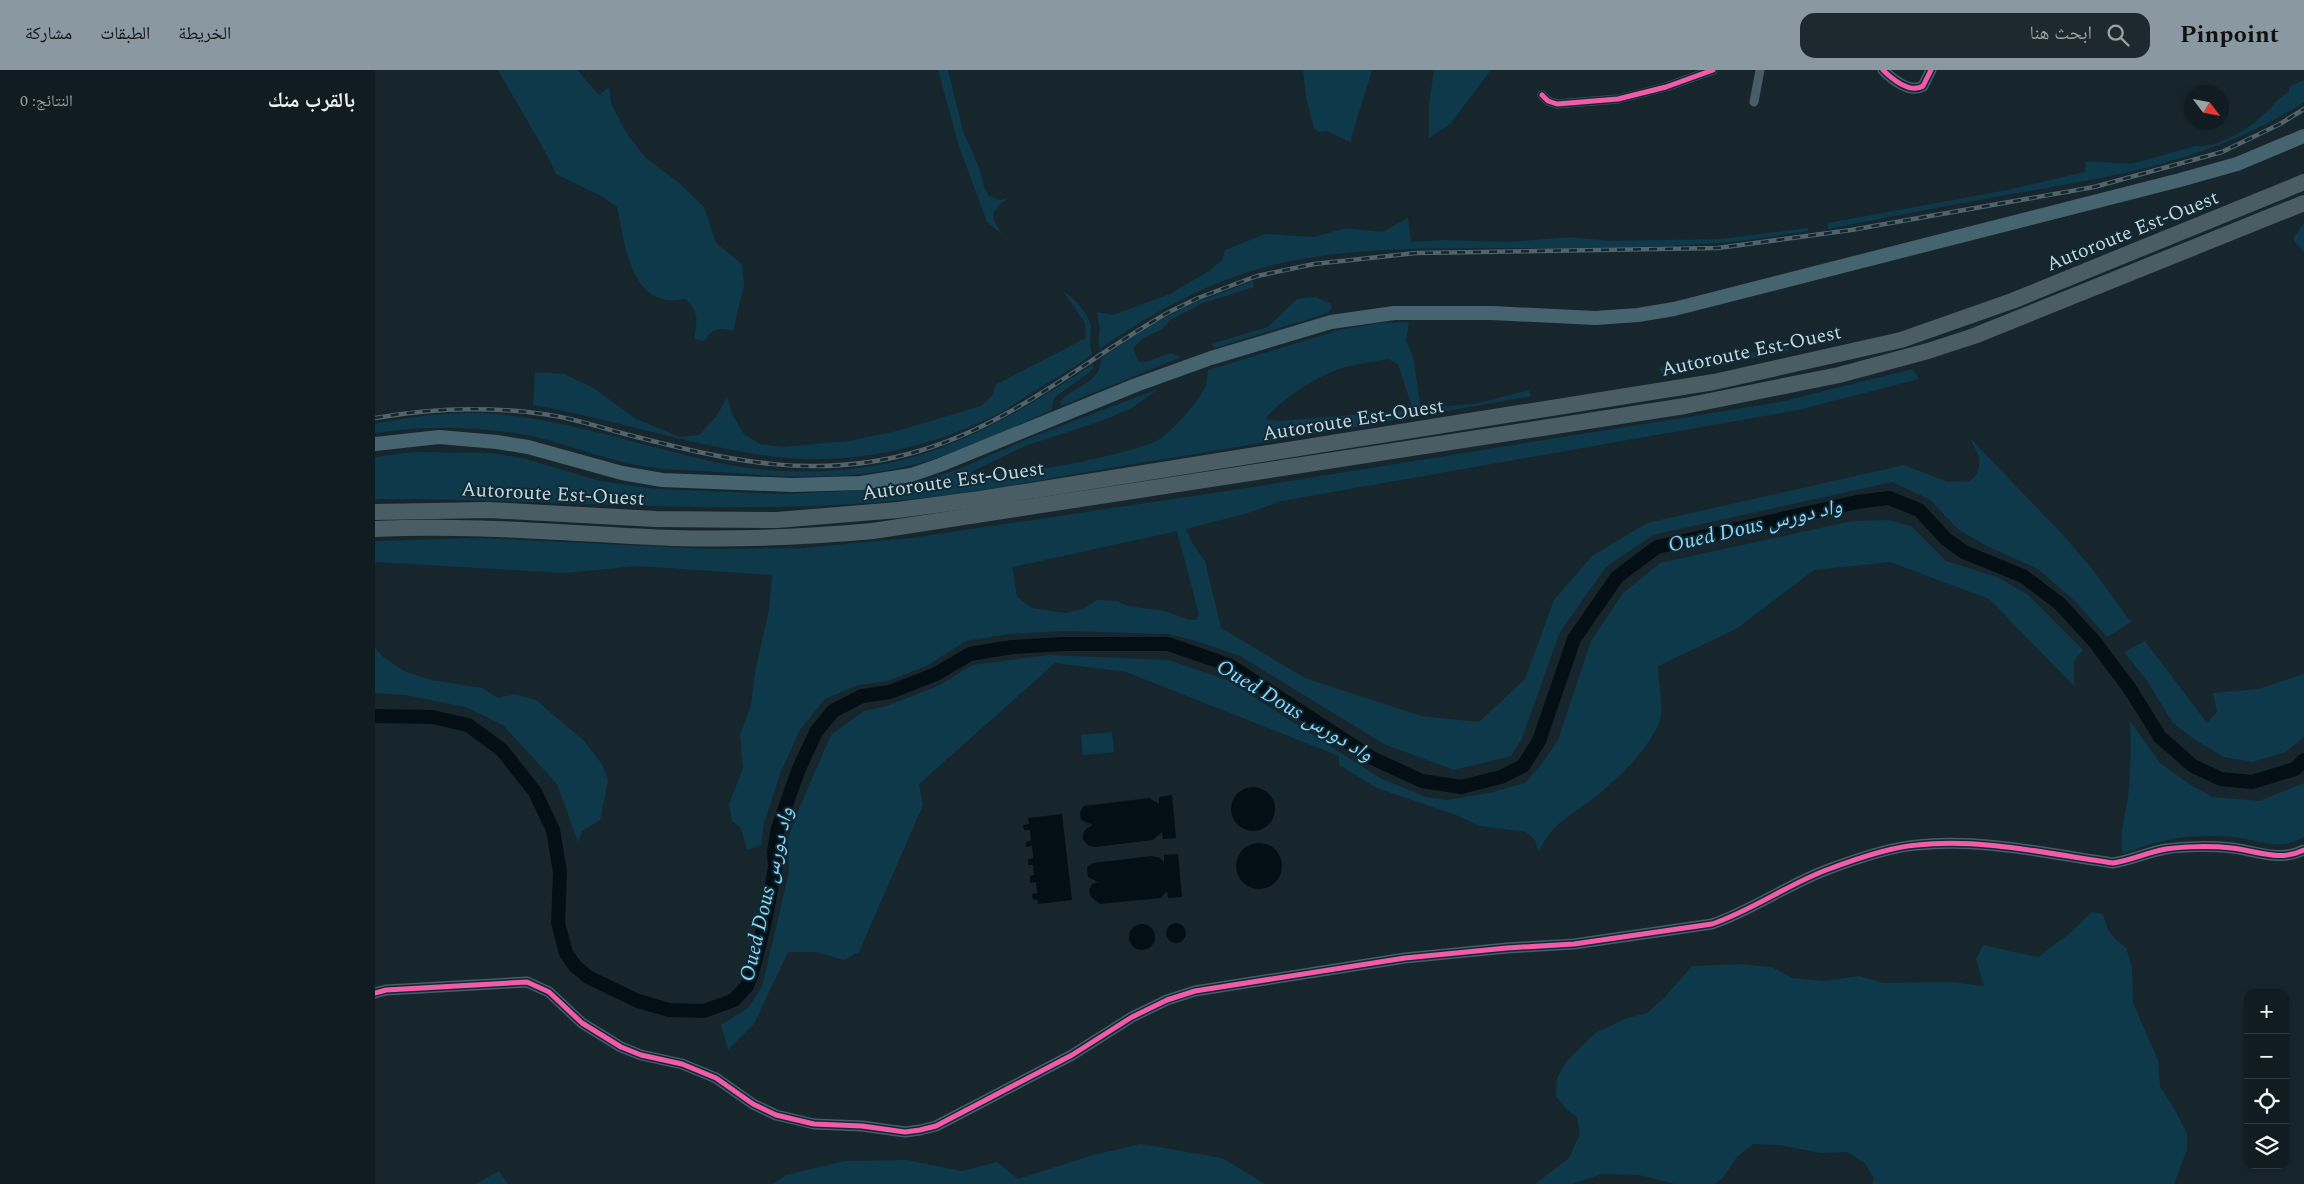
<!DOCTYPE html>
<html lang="ar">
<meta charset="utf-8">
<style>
body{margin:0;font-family:Spectral,"Noto Naskh Arabic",serif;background:#1e292f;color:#f1f3f6;direction:rtl}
.controls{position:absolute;right:15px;bottom:15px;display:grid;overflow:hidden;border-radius:10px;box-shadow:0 2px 8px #0003}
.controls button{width:45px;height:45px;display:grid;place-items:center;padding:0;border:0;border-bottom:1px solid #303a40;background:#111c22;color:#f1f3f6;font:25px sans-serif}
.compass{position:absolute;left:1809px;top:15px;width:45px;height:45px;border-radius:50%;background:#111c22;box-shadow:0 2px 8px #0003;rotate:122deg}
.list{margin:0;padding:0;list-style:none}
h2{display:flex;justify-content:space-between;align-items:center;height:65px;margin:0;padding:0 20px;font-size:21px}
h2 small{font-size:16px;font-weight:400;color:#9ca1a5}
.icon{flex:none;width:28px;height:28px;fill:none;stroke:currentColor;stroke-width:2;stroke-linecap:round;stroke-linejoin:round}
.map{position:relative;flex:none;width:1929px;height:1114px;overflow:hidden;direction:ltr}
header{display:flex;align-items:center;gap:30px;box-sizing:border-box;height:70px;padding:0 25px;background:#8a99a1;color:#111}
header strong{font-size:24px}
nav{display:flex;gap:28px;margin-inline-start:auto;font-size:18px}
.search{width:350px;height:45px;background:#1e292f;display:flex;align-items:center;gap:12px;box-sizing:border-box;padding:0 18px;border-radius:15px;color:#9ca1a5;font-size:19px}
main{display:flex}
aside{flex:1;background:#111c22}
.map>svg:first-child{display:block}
.green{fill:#0d394b;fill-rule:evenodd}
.water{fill:#040f15}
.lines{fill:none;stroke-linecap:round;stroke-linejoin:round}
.river{stroke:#040f15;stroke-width:14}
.minor{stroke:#485d67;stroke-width:9}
.tertiary{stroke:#485d67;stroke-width:11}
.primary{stroke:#456470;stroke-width:14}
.motorway{stroke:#4a5d65;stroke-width:16}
.rail-casing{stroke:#53636a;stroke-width:4.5}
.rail{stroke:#0f2935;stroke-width:2.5;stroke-dasharray:8;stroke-linecap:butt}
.cycleway-casing{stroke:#0f2935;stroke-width:8}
.cycleway{stroke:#f35aa7;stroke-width:5}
.labels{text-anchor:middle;stroke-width:4;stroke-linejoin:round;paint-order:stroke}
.street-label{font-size:20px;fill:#c8d7df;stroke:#0f2935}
.water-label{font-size:21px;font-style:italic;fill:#8fd7f9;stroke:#0f2935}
</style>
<header>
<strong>Pinpoint</strong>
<div class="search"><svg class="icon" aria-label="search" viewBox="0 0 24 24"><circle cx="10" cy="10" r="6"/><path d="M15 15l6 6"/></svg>ابحث هنا</div>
<nav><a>الخريطة</a><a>الطبقات</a><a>مشاركة</a></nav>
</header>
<main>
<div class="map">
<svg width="1929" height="1114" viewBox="0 0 1929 1114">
<rect width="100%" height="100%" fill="#17262d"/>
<g class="green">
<path d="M123,0H202L224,25L234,17L236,33L252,64L271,88L303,112L329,137L341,173L367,194L369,215L358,261C344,257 337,258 329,271L319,269C322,252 325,242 310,229C256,241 250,174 242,137L228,127L181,104L171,83Z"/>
<polygon points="563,0 573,0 588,61 605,100 609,117 614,126 624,130 634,128 626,133 618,143 619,151 627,164 612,152 584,76"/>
<polygon points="928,0 997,0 975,72 952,61 943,62 939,58 931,27"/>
<polygon points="1059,0 1116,0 1075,54 1054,68 1054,34"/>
<path d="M1929,10V32C1831,95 1732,107 1620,127C1564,137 1509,148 1453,159V153L1632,120L1710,102L1711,91L1756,94L1821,76C1838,79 1873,60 1885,48C1896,39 1901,29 1914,22V17Z"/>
<path d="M1033,148L1036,172L1069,170L1135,172L1195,167L1234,171L1345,169L1433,158V161C1404,165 1374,171 1343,173C1277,178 1210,178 1143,178C1054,179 963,175 876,201C822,218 772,246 725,279L723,272L725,259L722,242L738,245L795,224L834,201L847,190L850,180L890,164L939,167L971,158L1007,162Z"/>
<polygon points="1929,153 1929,182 1918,169"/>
<path d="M878,211L879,217L828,233L795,250L787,259L767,269L758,278L763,291L771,292L796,283L806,287L686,336L685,332C698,315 726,315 726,288L776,255L816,234Z"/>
<path d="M688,221C700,230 716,244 716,260C715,269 714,275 717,284C702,296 685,305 669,315C656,323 642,333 628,341C558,378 473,397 394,386C314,375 238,349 158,335L160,302L189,304L217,317L261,349L305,367L324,365L341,347L352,327L358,346L369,364L385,374L408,377L473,371L522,361L569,347L606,336L618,325L620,315L711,268L710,253Z"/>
<polygon points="941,227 956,234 957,238 953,243 840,278 836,274 893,257 922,229"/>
<path d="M1034,252L1031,271L1038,287L1046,339L1104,333L1154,320L1156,326C1020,350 883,374 746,396C677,408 608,422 538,429C359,448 180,428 0,429V387L39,382L117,383L151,389L225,411L274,418L303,420L409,424L509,419L557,408L584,399L657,367L783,319L757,338L729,350L650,376L596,402C620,412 758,384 783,370C796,363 826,329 831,315C832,311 832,305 833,300L968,259L1005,253ZM1013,289L1023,294L1036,334L1035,340L906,351L890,349C908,328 944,304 971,297C984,293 1000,292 1013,289Z"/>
<polygon points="1411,275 1414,281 1327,299 1287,305 1284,298 1389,281"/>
<path d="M718,294V298L714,303L681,326L678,331L677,340C631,360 582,385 533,396C470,411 405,407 342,402C312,400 281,400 252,393C220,386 189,373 157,366C104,356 53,355 0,363V354C38,346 82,341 120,344C193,350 264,375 335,391C409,408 494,405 566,378C620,357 670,326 718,294Z"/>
<path d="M1538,299L1544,309L1423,340L906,431L873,443L811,459L818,474L830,491L846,558L930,608L1046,646L1104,652L1150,609L1179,530L1217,486L1272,453L1529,395L1573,412L1595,411L1601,405L1604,397V387L1595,368L1689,466L1718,500L1756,552L1732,567L1701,532L1663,499L1612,476L1584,460L1554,429L1517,412L1278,465L1231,497L1185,562L1147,668L1136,686L1079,700L1052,690L1009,674L865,586L818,570L794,564L690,561L633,564L591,571L553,595L513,611L483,615L450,629L425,660L405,704L389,753L386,775L372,780L366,758L357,751L354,734L368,698L365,664L376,636L380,602L394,540L397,505L263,496L190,503L0,492V471L103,468L337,479L428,478L536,468L872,418L1405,332ZM802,461L824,544L821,550H814L790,541L753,536L742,531L722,530L708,539L690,543L657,538L642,527L637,497Z"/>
<path d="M1513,450L1536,456L1571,491L1622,507L1652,524L1708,580L1699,591V616L1614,529L1515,492L1439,500L1361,559L1283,596C1283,608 1289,641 1285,650C1274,679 1247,704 1224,724C1201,743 1176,752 1164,782L1160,770L1151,762L1105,756L1081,745L1002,718L964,695V686L751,602L680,593L544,714L548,735L484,882L469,890L441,882H413L379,954L353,980L346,955L373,938L387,917L414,802L413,768L426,734L456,665L489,641L512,636L565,615L597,595L674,585L794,590L852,610L1005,708L1051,727L1072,730L1114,723L1150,713L1166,695L1183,670L1216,571L1248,523L1285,493L1477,451Z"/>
<polygon points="1770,571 1832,653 1842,642 1838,623 1883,619 1929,604 1929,667 1911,682 1877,692 1849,687 1819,669 1798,653 1771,609 1749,582"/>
<polygon points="0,578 7,586 29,601 56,610 107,618 123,628 139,624 161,630 208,670 227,694 233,710 225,750 207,761 203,772 182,714 128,655 91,637 30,625 0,623"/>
<path d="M1755,651L1785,693L1817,716L1838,727L1884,731L1929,713V767C1901,782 1887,770 1858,767C1815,764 1787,768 1748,784C1743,764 1751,746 1753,726C1756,701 1756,676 1755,651Z"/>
<polygon points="737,662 739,682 708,685 706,665"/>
<polygon points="1717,842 1728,844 1732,858 1741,870 1751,878 1757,897 1758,933 1783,990 1785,1017 1799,1038 1812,1064 1812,1080 1799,1114 1497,1114 1499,1109 1490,1093 1472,1082 1446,1083 1405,1075 1378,1074 1362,1087 1347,1109 1340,1114 1300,1114 1264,1105 1227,1104 1197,1114 1160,1114 1194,1088 1205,1064 1202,1047 1191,1039 1181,1026 1182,1008 1191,992 1220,963 1250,949 1272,943 1289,928 1317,896 1365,894 1397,897 1417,908 1449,911 1484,906 1509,913 1577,912 1609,916 1601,889 1608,875 1663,887 1695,863"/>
<polygon points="766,1074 847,1088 890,1114 398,1114 411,1105 470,1091 531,1090 587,1101 622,1092 643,1109 718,1085"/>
<polygon points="124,1101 133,1114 101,1114"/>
</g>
<g class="water">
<circle cx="878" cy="739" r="22"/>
<path d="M797,725L801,768L788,769L787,762L778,770L720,777L714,776L708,770C707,761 710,759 718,755L706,750L705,742L709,736L774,728L784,734V727Z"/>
<polygon points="687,744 697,830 663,834 662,829 658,830 657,824 662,823 661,812 655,813 655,806 659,805 658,795 653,795 653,789 658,788 657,776 651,777 651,772 656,771 655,760 649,760 648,755 654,754 653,748"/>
<circle cx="884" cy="796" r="23"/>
<polygon points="803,784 807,827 793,828 792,821 786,828 725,834 716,827 714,820 717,814 723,812 713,807 712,797 718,793 777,786 785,788 789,792 789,785"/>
<circle cx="801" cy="863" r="10"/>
<circle cx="767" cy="867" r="13"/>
</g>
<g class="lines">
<polyline class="river" points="0,646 57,647 93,655 127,680 160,722 178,760 185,802 183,853 191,883 200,896 213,907 263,931 294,940 329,941 359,930 372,916 377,903 389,856 400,798 399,782 403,758 423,701 441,662 458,641 487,626 515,622 561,604 595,584 637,577 688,574 793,574 854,595 997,688 1047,711 1086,717 1126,707 1148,696 1164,671 1199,569 1242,507 1282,477 1482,432 1514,428 1544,440 1571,469 1589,482 1648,506 1685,534 1719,571 1755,619 1785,667 1818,696 1846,709 1877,712 1920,699 1929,690"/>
<g class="minor">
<polyline points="1167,25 1173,31 1182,34 1243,29 1291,17 1338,0"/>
<polyline points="1379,32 1385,0"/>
</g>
<g class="tertiary">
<path d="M1508,0C1517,9 1535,24 1548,16L1556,0"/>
<path d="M0,923L11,920L152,912L174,922L207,953L246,977L266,985L307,994L341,1008L378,1034L401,1045L439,1054L487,1056L530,1062L545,1060L561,1056L697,985L757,947L792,930L820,921L1030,888L1132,878L1199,874L1337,854C1378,840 1413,814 1454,799C1478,790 1516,777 1542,775C1607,768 1674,784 1738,793C1757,790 1773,782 1791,779C1810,776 1838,776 1857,778C1882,781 1905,792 1929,780"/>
</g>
<polyline class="primary" points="0,374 64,367 122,372 153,377 247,403 287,410 417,415 486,413 536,405 565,395 761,315 836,288 956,252 1019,243 1117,243 1220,248 1263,245 1299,239 1805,110 1862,94 1929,66"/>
<g class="motorway">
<polyline points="0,442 114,440 281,449 402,450 523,440 605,429 1339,312 1526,270 1637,231 1929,112"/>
<path d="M0,459C99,454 199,464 298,468C365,470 432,467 498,461L1310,336L1464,305L1553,281L1599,266L1929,133"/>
</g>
<g class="rail-casing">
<path id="rail" d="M0,348C56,338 111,336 168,344C195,347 223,357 250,364C351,390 440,412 544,381C637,354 711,289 794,242L823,228L882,206L939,194L1041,183L1343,178L1476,160L1719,117L1847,82L1905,54L1929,39"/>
</g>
<use href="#rail" class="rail"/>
<g class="cycleway-casing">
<g id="cycleway">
<path d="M1508,0C1517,9 1535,24 1548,16L1556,0"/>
<polyline points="1167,25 1173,31 1182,34 1243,29 1291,17 1338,0"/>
<path d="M0,923L11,920L152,912L174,922L207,953L246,977L266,985L307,994L341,1008L378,1034L401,1045L439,1054L487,1056L530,1062L545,1060L561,1056L697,985L757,947L792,930L820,921L1030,888L1132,878L1199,874L1337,854C1378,840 1413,814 1454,799C1478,790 1516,777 1542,775C1607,768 1674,784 1738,793C1757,790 1773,782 1791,779C1810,776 1838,776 1857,778C1882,781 1905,792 1929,780"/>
</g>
</g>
<use href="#cycleway" class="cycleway"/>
</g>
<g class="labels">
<g class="street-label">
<text transform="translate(1757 160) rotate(-22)" y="7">Autoroute Est-Ouest</text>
<text transform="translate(1376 280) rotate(-12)" y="7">Autoroute Est-Ouest</text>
<text transform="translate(978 349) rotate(-9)" y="7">Autoroute Est-Ouest</text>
<text transform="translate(578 410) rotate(-8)" y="7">Autoroute Est-Ouest</text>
<text transform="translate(178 423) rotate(3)" y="7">Autoroute Est-Ouest</text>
</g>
<g class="water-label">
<text transform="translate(1380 455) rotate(-13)" y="7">Oued Dous واد دورس</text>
<text transform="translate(920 640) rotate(31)" y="7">Oued Dous واد دورس</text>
<text transform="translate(391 824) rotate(-77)" y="7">Oued Dous واد دورس</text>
</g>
</g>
</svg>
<div class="controls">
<button>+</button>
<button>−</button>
<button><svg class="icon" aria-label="locate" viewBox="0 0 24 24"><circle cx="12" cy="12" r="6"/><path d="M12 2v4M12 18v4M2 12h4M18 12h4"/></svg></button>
<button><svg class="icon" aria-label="layers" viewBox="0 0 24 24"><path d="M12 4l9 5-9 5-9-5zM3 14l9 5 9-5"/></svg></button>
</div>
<svg class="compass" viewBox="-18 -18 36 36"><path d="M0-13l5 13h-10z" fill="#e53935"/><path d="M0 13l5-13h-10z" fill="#9ca1a5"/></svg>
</div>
<aside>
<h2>بالقرب منك<small>النتائج: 0</small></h2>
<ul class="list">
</ul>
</aside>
</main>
